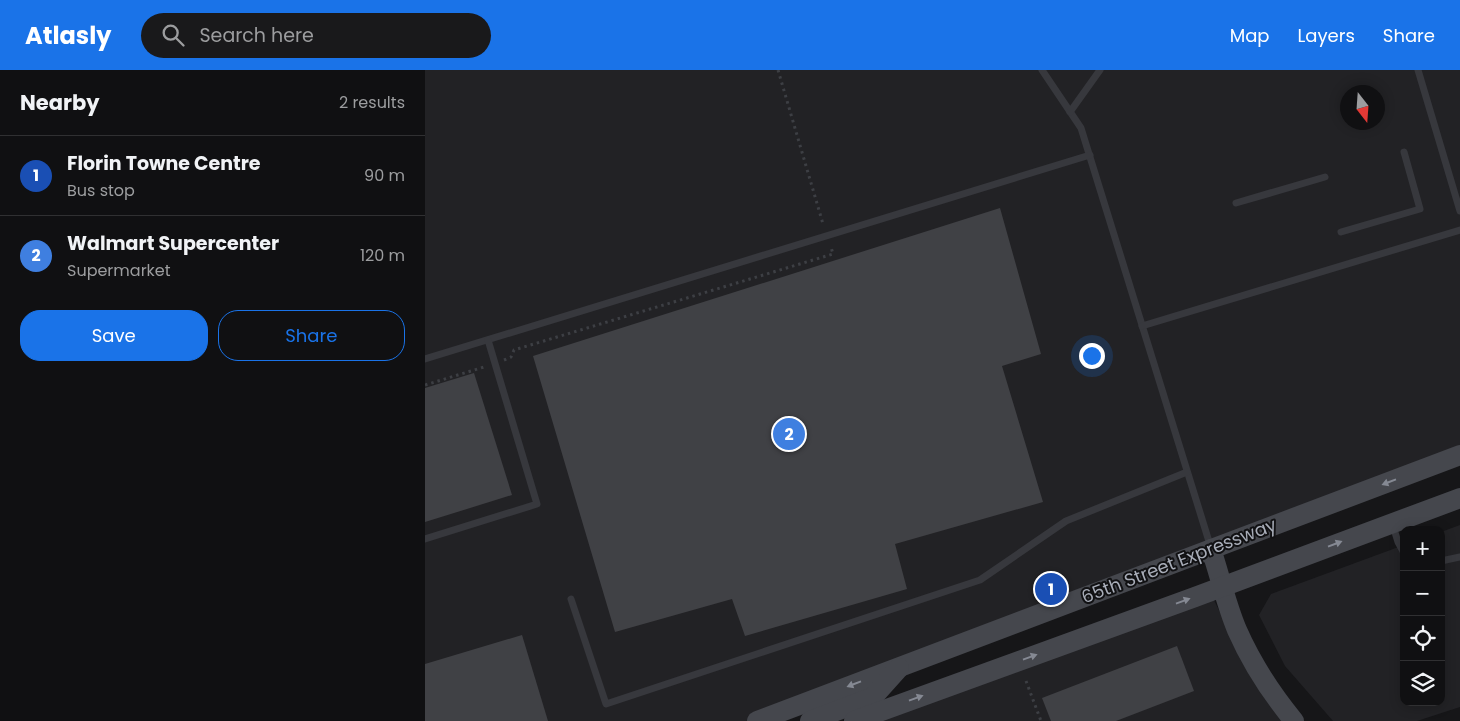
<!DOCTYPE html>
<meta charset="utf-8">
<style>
body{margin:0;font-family:Poppins,sans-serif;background:#19191b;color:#f1f3f6}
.controls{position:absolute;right:15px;bottom:15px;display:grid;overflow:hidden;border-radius:10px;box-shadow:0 2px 12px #0003}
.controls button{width:45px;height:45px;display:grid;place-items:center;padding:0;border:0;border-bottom:1px solid #303032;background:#101012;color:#f1f3f6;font:25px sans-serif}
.compass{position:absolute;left:915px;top:15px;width:45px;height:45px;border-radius:50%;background:#101012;box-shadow:0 2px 12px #0003;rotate:163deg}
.you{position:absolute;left:666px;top:285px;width:18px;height:18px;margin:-12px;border:4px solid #fff;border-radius:50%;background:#1a73e8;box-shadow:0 0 0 8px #1a73e833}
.badge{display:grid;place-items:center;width:32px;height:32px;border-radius:50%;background:#1a73e8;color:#fff;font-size:16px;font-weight:700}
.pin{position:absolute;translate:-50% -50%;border:2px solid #fff;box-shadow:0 1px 5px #0006}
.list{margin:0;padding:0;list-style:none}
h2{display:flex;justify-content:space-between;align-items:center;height:65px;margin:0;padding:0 20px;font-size:21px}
h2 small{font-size:16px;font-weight:400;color:#9c9d9f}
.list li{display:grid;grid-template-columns:32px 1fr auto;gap:15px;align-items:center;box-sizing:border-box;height:80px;padding:0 20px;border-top:1px solid #303032}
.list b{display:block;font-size:19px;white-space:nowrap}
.list p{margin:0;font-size:16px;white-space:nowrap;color:#9c9d9f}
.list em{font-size:16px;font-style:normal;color:#9c9d9f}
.actions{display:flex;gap:10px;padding:15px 20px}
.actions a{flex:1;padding:11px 0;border:1px solid #1a73e8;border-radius:20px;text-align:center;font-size:18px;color:#1a73e8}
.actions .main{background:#1a73e8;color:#fff}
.icon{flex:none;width:28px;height:28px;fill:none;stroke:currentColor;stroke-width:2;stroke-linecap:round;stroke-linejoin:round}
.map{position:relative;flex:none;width:1035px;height:651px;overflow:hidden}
header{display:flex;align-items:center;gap:30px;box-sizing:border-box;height:70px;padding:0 25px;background:#1a73e8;color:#fff}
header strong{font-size:24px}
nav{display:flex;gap:28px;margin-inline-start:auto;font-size:18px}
.search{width:350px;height:45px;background:#19191b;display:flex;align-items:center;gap:12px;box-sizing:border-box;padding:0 18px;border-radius:28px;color:#9c9d9f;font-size:19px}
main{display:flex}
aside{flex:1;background:#101012}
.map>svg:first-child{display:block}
.built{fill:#222225;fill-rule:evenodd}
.building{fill:#404145}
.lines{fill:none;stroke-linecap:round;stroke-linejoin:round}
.path{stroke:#3d3f44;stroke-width:3;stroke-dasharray:2.5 4;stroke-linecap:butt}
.lane{stroke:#37383d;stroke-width:7}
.secondary{stroke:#45474d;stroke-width:20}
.oneway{fill:#858993}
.labels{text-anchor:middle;stroke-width:4;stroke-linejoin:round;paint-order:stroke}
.street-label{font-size:18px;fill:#a8adb8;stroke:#111113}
</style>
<header>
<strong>Atlasly</strong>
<div class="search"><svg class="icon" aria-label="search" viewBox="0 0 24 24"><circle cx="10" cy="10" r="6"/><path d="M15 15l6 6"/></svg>Search here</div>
<nav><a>Map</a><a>Layers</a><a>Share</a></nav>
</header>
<main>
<aside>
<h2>Nearby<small>2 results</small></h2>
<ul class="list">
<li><span class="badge" style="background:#1a4fb4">1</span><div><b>Florin Towne Centre</b><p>Bus stop</p></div><em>90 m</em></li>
<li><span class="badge" style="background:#3f7fe0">2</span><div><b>Walmart Supercenter</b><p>Supermarket</p></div><em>120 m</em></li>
</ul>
<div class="actions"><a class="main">Save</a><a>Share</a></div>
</aside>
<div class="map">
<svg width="1035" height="651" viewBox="0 0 1035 651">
<rect width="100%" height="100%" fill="#161618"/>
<g class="built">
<path d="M0,0H1035V385L347,651H0ZM922,22H952V52H922Z"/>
<polygon points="1035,455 1035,637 992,651 908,651 860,596 834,545 846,524 979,475 979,632 1016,632 1016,462"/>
<polygon points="783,518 822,597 866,651 420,651"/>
</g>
<g class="building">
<polygon points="575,138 616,284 577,296 618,432 470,474 482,519 320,566 307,529 190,562 108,286"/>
<polygon points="49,303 87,425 0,452 0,318"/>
<polygon points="97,565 123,651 0,651 0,594"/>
<polygon points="752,576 769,621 691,651 626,651 617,628"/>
</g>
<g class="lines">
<g class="path">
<polyline points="353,0 398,154"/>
<polyline points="79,290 86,287 89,280 408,184 406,177"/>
<polyline points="0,315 59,297"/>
<polyline points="601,611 616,651"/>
</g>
<g class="lane">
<polyline points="617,0 656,58 786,478"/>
<polyline points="993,0 1035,141"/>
<polyline points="645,42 675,0"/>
<polyline points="811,133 900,107"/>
<polyline points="916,162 995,139 979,82"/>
<polyline points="717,256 1035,160"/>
<polyline points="0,289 665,85"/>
<polyline points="968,456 973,472 979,483"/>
<polyline points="0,469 112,434 63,270"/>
<polyline points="1016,491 1035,487"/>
<polyline points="146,529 181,634 555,510 641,451 762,402"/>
</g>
<g class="secondary">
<path d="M786,479C795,506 801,534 812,560C827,594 846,623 869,651"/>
<polyline points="332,651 1035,385"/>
<polyline points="385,651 448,627 474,598"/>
<polyline points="429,651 770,527 1035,428"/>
</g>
</g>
<defs><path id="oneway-solid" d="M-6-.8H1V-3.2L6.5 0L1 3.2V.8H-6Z" transform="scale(1.25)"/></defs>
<g class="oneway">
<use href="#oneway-solid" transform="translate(964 412) rotate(159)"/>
<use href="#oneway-solid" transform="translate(910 474) rotate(-21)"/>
<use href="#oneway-solid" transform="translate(758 531) rotate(-20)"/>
<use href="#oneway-solid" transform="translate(605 587) rotate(-20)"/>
<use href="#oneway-solid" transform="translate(429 614) rotate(159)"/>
<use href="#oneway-solid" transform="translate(491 628) rotate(-20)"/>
</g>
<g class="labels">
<g class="street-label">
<text transform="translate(754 491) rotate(-21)" y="6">65th Street Expressway</text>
</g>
</g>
</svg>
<div class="controls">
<button>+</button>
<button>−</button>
<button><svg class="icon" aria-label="locate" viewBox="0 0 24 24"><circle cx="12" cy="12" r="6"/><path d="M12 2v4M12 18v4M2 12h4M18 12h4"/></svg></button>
<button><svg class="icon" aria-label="layers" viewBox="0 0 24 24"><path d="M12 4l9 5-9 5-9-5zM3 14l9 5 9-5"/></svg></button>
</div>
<svg class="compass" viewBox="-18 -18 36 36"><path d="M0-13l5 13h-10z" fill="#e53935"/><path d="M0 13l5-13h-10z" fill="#9c9d9f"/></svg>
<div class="you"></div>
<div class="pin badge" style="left:626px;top:519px;background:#1a4fb4">1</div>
<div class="pin badge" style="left:364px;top:364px;background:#3f7fe0">2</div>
</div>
</main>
